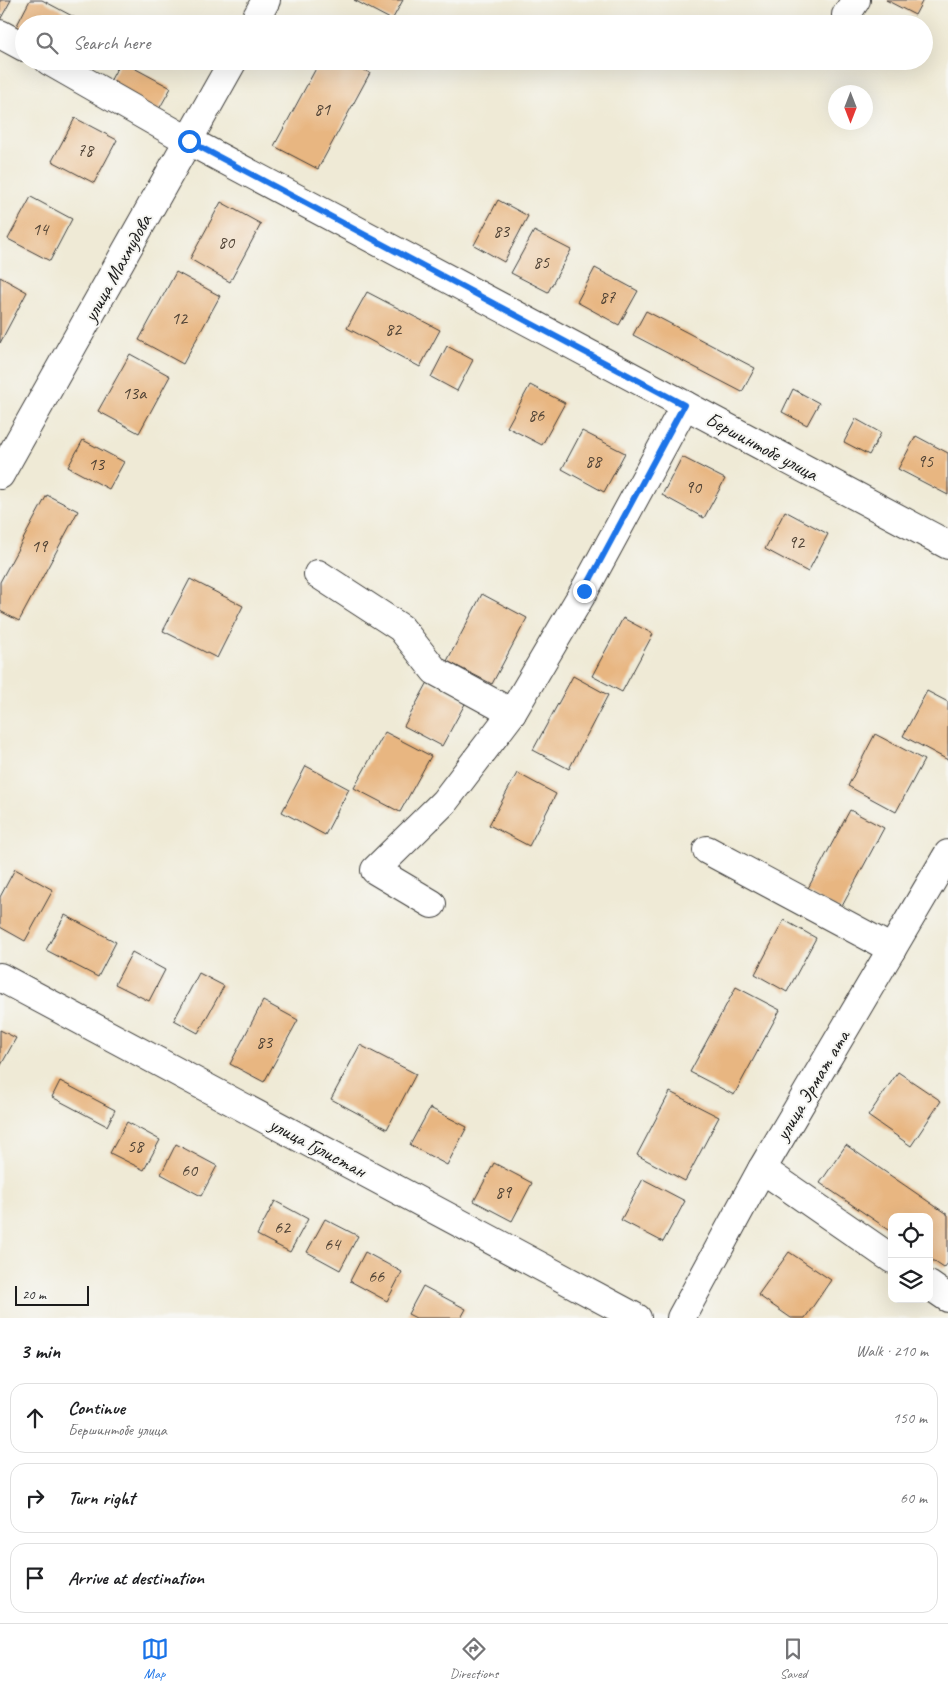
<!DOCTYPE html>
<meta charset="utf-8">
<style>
body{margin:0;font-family:Caveat,sans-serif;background:#f6f6f6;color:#202124}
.controls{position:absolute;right:15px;bottom:15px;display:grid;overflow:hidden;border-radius:10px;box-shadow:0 5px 20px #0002}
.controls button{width:45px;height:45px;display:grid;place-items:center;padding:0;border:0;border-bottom:1px solid #e0e0e0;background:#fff;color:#202124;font:25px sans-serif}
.compass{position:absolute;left:828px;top:85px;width:45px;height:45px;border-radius:50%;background:#fff;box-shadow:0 5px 20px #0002;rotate:180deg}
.scale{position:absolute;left:15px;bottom:12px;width:74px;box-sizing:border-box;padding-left:5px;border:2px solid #1c1c1c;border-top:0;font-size:14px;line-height:18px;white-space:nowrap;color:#1c1c1c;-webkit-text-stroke:4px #f6f6f2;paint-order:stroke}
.stop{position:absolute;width:15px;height:15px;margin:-11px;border:4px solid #1a73e8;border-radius:50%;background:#fff}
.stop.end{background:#1a73e8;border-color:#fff;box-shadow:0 1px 5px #0008}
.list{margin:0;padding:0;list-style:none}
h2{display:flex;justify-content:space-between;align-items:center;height:65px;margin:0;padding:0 20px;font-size:21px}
h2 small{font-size:16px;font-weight:400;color:#757577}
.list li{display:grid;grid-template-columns:32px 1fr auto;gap:15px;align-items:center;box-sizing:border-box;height:70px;margin:0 10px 10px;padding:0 10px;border:1px solid #e0e0e0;border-radius:15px}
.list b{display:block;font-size:19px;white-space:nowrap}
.list p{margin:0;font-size:16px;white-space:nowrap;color:#757577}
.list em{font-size:16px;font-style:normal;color:#757577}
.icon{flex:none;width:28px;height:28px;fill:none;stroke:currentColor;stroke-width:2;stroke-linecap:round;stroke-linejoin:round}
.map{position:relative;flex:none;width:948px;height:1318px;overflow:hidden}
.search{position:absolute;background:#fff;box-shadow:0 5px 20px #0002;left:15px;right:15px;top:15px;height:55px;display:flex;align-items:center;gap:12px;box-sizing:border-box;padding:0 18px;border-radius:28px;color:#757577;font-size:19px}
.sheet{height:305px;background:#fff}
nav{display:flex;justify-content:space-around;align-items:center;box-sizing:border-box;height:70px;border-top:1px solid #e0e0e0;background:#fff;font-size:14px;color:#757577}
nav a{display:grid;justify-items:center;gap:2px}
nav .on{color:#1a73e8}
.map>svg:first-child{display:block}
.building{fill:#e8b681}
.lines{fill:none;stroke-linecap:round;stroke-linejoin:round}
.minor-casing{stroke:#3c3b38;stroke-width:30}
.minor{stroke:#fff;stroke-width:28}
.route{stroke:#1a73e8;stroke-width:6}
.labels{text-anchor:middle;stroke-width:4;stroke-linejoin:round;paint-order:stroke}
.number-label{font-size:18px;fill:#4f4235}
.street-label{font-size:20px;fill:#1c1c1c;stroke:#f6f6f2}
</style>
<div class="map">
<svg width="948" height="1318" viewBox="0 0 948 1318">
<rect width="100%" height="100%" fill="#f6f6f2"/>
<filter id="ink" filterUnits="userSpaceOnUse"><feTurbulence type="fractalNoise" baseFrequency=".02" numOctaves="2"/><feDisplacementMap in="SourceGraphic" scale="10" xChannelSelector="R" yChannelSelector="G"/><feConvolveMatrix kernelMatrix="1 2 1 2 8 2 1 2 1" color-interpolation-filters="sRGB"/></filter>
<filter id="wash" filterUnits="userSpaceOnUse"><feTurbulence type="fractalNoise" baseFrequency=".0096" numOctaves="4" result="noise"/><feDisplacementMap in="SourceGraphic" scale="20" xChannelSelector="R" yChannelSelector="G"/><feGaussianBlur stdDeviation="1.12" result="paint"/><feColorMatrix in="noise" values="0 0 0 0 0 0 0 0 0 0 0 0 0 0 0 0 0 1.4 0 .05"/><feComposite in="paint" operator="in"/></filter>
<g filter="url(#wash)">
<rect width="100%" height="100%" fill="#efead6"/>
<g id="blocks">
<g class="building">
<polygon points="0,0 11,0 0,20"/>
<polygon points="30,0 42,0 74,17 70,24 24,24 24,31 16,27"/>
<polygon points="354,0 403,0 392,20"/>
<polygon points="886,0 923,0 915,15"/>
<polygon points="121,61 171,88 158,111 108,85"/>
<polygon points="320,61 347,61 370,73 318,169 274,146"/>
<polygon points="75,118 117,140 94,183 52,161"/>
<polygon points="31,197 72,219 50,261 8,239"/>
<polygon points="498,200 528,216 504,262 474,245"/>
<polygon points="221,202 261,224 230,282 190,259"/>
<polygon points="534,231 571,250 548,292 511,273"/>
<polygon points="595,268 638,291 619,325 577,302"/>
<polygon points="176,272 220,296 183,364 139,340"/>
<polygon points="0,277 27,292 0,343"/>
<polygon points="367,292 440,330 420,367 347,328"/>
<polygon points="646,311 755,368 742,392 633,335"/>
<polygon points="447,346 473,360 457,391 431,377"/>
<polygon points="130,354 170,376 139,433 98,411"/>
<polygon points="530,385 565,403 542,445 507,427"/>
<polygon points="793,389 819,403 807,425 782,412"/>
<polygon points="856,419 881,433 869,455 844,442"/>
<polygon points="582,431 625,453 604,492 562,469"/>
<polygon points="916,436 948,453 948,495 898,469"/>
<polygon points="83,440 124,462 109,489 68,467"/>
<polygon points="682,457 725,479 704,518 662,495"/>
<polygon points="47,495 78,511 19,621 0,611 0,582"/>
<polygon points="785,511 828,534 808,572 765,549"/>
<polygon points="190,579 243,606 217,658 163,631"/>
<polygon points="482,594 527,618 492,684 447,661"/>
<polygon points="623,618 653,634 622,692 592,676"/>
<polygon points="573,676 608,695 569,769 533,750"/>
<polygon points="428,682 466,702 442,746 404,726"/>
<polygon points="927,691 948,702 948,760 903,736"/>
<polygon points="385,732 431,756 400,812 354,788"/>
<polygon points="875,734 924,760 896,812 848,786"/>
<polygon points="306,766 349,789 325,835 282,812"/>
<polygon points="517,773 556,794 529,846 489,825"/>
<polygon points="850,810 884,828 840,910 806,892"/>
<polygon points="15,869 53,890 25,941 0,927 0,897"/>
<polygon points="65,915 116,942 98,977 46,950"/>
<polygon points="784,920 816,938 787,992 755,974"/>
<polygon points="132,952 165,970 149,1001 115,984"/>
<polygon points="199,973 224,986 198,1033 174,1020"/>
<polygon points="736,987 780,1010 734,1095 690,1072"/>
<polygon points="263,1001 298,1020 264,1082 230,1064"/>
<polygon points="0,1030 16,1038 0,1067"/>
<polygon points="360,1045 416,1074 387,1129 331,1099"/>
<polygon points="898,1072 941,1101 911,1146 868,1116"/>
<polygon points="60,1081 115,1110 107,1126 52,1097"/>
<polygon points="670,1092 719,1117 685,1181 637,1155"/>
<polygon points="430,1108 467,1127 447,1165 410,1145"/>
<polygon points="127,1122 160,1140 144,1170 110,1153"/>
<polygon points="176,1144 217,1166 201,1196 161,1174"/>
<polygon points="846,1145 948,1215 948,1263 944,1268 929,1258 929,1217 892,1217 892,1232 820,1183"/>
<polygon points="494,1163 532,1183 512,1221 474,1201"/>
<polygon points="643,1179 685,1201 663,1242 621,1220"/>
<polygon points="275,1201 308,1219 290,1252 257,1235"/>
<polygon points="325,1219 358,1236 340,1270 307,1252"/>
<polygon points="365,1252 402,1272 387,1301 350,1281"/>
<polygon points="789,1252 831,1280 805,1318 791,1318 758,1295"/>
<polygon points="423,1286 466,1309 461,1318 416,1318 408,1314"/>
</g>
</g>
</g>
<g filter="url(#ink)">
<use href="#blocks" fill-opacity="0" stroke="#3c3b38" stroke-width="1"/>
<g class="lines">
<g class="minor-casing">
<g id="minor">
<polyline points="846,15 856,0"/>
<polyline points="253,24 266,0"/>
<polyline points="0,34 24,47"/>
<polyline points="49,61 189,141 948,545"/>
<polyline points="0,475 233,61"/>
<polyline points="318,574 401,628 435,671 512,713"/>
<polyline points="707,850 892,949"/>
<polyline points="432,904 375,870 444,802 512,713 584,591 685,405"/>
<polyline points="0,977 637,1318"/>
<polyline points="762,1169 892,1259"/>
<polyline points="929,1285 948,1298"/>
<polyline points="681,1318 762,1169 948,854"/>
</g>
</g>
<use href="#minor" class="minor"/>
</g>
</g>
<g class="lines" filter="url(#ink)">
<polyline class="route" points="189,141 684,405 584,591"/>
</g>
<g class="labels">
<g class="number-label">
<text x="322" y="115">81</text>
<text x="85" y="156">78</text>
<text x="40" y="235">14</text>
<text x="501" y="237">83</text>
<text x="226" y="248">80</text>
<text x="541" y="268">85</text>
<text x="607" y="303">87</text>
<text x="179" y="324">12</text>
<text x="393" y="335">82</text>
<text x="134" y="399">13а</text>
<text x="536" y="421">86</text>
<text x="593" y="467">88</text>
<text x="925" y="467">95</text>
<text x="96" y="470">13</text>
<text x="693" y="493">90</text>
<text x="796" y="548">92</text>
<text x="39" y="552">19</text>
<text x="264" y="1048">83</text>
<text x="135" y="1152">58</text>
<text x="189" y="1176">60</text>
<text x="503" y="1198">89</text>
<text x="282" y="1233">62</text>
<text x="332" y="1250">64</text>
<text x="376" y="1282">66</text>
</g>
<g class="street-label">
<text transform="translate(117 268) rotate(-61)" y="7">улица Махмудова</text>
<text transform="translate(762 446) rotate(28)" y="7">Бершинтобе улица</text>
<text transform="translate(812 1085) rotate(-59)" y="7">улица Эрмат ата</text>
<text transform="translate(318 1147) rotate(28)" y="7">улица Гулистан</text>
</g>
</g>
</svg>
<div class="controls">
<button><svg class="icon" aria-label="locate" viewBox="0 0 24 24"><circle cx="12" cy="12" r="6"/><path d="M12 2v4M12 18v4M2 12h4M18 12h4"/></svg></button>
<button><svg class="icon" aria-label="layers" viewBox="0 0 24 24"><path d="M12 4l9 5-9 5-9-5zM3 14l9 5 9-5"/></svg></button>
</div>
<svg class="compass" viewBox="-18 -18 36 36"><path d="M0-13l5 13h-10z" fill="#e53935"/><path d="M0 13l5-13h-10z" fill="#757577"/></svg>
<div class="scale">20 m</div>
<div class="stop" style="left:189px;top:141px"></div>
<div class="stop end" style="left:584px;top:591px"></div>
<div class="search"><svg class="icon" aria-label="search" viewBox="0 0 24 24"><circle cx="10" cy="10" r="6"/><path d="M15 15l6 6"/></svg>Search here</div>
</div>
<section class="sheet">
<h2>3 min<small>Walk · 210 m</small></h2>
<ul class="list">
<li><svg class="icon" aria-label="ahead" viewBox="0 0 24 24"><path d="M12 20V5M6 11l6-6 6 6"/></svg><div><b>Continue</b><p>Бершинтобе улица</p></div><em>150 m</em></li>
<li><svg class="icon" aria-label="right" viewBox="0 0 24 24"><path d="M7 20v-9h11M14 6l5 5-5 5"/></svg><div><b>Turn right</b></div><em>60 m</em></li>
<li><svg class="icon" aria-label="arrive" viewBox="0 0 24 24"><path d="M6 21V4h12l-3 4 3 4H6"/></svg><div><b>Arrive at destination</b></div></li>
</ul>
</section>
<nav>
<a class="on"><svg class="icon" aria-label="map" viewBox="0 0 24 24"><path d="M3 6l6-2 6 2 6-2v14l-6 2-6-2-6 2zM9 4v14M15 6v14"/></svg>Map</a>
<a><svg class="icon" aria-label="directions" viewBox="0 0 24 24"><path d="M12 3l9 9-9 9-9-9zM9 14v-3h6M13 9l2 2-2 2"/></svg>Directions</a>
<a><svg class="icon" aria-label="saved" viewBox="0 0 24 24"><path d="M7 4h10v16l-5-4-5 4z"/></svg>Saved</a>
</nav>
